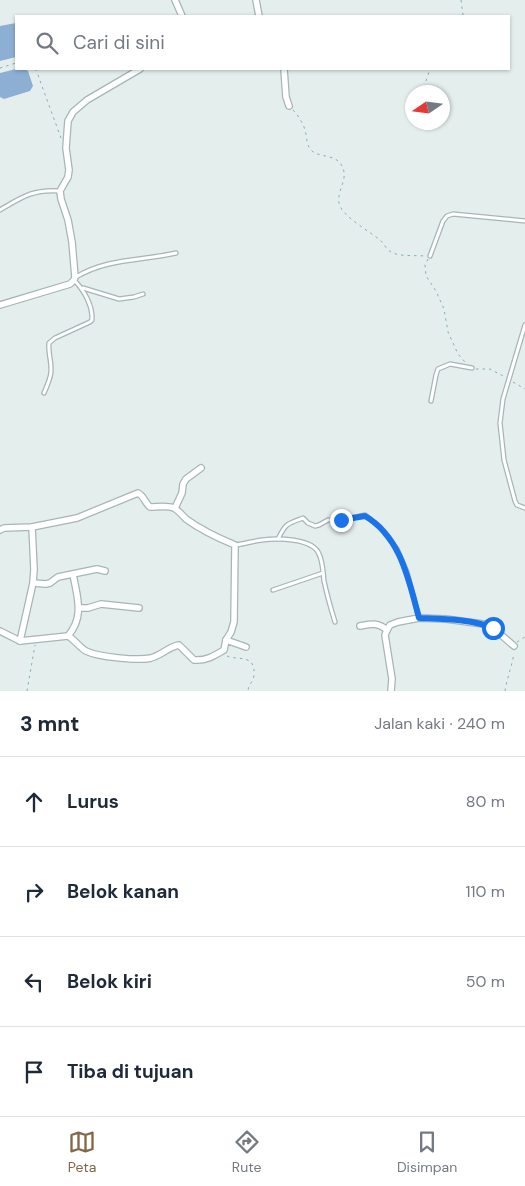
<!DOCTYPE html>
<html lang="id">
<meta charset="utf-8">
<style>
body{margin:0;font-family:"DM Sans",sans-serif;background:#f6f6f7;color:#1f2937}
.compass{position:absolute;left:405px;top:85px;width:45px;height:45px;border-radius:50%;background:#fff;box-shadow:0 1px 4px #0004;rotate:257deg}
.stop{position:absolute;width:15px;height:15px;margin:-11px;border:4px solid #1a73e8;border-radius:50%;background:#fff}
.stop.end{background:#1a73e8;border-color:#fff;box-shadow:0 1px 5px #0008}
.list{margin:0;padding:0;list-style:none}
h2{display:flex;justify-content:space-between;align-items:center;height:65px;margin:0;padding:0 20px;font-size:21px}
h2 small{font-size:16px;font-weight:400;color:#747a83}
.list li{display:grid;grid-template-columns:32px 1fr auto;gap:15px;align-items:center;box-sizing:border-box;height:90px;padding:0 20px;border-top:1px solid #e0e1e3}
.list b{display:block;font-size:19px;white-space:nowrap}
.list em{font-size:16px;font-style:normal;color:#747a83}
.icon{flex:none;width:28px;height:28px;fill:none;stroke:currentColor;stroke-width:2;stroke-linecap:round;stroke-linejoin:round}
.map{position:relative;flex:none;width:525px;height:691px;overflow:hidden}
.search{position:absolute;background:#fff;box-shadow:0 1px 4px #0004;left:15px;right:15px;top:15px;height:55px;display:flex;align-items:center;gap:12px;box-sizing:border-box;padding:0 18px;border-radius:0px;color:#747a83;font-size:19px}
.sheet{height:425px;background:#fff}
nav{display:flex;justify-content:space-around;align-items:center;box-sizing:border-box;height:70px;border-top:1px solid #e0e1e3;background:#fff;font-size:14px;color:#747a83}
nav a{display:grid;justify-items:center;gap:2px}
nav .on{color:#7f6948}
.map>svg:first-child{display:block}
.water{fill:#8cafd3}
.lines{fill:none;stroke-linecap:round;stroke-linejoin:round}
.service-casing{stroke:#a6b6b6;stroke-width:5.5}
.minor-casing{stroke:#a6b6b6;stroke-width:8}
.path{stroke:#84b0b2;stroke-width:1;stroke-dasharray:2.5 4;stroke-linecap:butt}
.service{stroke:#fff;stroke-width:3}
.minor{stroke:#fff;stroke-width:5.5}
.route{stroke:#1a73e8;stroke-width:6}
</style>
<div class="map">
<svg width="525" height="691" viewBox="0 0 525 691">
<rect width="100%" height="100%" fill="#e4eeed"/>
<g class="water">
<polygon points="16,23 16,57 0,61 0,26"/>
<polygon points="16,69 24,69 28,71 33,86 30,91 4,99 0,97 0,73"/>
</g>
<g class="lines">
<g class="service-casing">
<g id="service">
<path d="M0,210C22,197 33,189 60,191"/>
<polyline points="430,256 443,221 447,216 453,214 525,221"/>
<path d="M76,277C108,258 141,261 176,253"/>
<polyline points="83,288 119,299 134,297 143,294"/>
<polyline points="525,325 503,399 500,423 504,460 515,501 517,505 525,508"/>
<path d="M44,393C47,385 52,377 51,368C51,360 48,352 49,343L55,338L90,322L92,320C93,306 84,290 74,280"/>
<polyline points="431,401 436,375 438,369 450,364 472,368"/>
<path d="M278,539C286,523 287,524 303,518L308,523L315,526L319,525L328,520H341L365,515L380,527L397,549L407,572L419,618"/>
<path d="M235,545C244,544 253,541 262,540C277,538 313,538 319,554C323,562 323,573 324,581C327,595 331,609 335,622"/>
<polyline points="273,590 323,573"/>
</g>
</g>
<g class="minor-casing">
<g id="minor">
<polyline points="175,0 182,16"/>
<polyline points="256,0 259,16"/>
<polyline points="284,69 286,97 289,106"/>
<polyline points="0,305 70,284 74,280 75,277 72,242 68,220 61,199 60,191 68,177 69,170 66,148 68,121 73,112 87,100 140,69"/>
<polyline points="175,508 182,493 183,484 186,479 201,468"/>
<path d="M0,530L4,528L32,527L77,518L138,493C144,496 145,503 150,507C157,507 167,505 174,508C178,510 182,515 186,519C201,530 218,538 235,545L234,622L231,632L226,640"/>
<polyline points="33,583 46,584 50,583 58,577 97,569 105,571"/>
<polyline points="79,608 88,608 101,604 139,608"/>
<path d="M360,626C371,624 377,622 387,630"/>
<path d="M0,631L20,641L68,636C75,640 79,647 86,651C98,657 138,661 151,658C162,655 168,647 179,645L194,660C206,661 214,656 224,650L226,640L246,647"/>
<path d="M68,636C85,616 77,597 73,574"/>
<polyline points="20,641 33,583 34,569 32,527"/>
<polyline points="391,691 392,679 385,635 387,630 390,625 398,622 419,618 446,619 483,624 493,628 514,646"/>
</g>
</g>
<g class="path">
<polyline points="461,0 463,15 462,16"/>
<polyline points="0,68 16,63"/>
<polyline points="35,69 37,72 43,89 61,138"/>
<polyline points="426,81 430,69"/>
<path d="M293,110C298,115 303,123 305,130C307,136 306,146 312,151C321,158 336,154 342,166C349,179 337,189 339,203C342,217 370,231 381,241C384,244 387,250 391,252C400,257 415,255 425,256"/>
<polyline points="428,259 425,265 426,276 436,291 444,309 448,332 458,354 465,362"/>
<polyline points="476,369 490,369 505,377"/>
<polyline points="513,382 525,389"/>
<polyline points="517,642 525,637"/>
<path d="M227,656C238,661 256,653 254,676C253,682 248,685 248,691"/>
<polyline points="27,691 35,645"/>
<path d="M505,691C507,678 512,666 514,653"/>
</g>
<use href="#service" class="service"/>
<use href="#minor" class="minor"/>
</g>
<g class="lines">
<path class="route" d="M341,520L365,516C401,537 409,581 419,618C442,619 472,619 493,628"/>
</g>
</svg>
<svg class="compass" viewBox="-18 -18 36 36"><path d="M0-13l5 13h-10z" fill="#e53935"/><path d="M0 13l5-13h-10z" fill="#747a83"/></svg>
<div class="stop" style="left:493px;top:628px"></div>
<div class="stop end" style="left:341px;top:520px"></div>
<div class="search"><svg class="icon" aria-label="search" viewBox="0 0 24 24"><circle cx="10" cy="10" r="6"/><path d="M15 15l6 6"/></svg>Cari di sini</div>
</div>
<section class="sheet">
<h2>3 mnt<small>Jalan kaki · 240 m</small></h2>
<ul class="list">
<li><svg class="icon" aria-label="ahead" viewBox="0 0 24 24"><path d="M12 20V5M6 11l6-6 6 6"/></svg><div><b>Lurus</b></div><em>80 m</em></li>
<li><svg class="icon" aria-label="right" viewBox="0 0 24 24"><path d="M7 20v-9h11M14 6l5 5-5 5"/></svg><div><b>Belok kanan</b></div><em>110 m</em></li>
<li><svg class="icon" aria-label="left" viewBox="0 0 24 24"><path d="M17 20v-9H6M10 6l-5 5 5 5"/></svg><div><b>Belok kiri</b></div><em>50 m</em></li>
<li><svg class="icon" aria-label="arrive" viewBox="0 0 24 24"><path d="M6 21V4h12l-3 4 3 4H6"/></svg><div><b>Tiba di tujuan</b></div></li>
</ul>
</section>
<nav>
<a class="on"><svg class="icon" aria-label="map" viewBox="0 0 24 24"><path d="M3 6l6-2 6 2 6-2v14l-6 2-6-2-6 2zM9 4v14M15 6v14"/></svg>Peta</a>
<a><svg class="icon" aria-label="directions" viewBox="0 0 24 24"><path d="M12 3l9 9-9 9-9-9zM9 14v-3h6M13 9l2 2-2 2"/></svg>Rute</a>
<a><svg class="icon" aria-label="saved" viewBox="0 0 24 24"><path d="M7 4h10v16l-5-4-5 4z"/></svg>Disimpan</a>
</nav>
